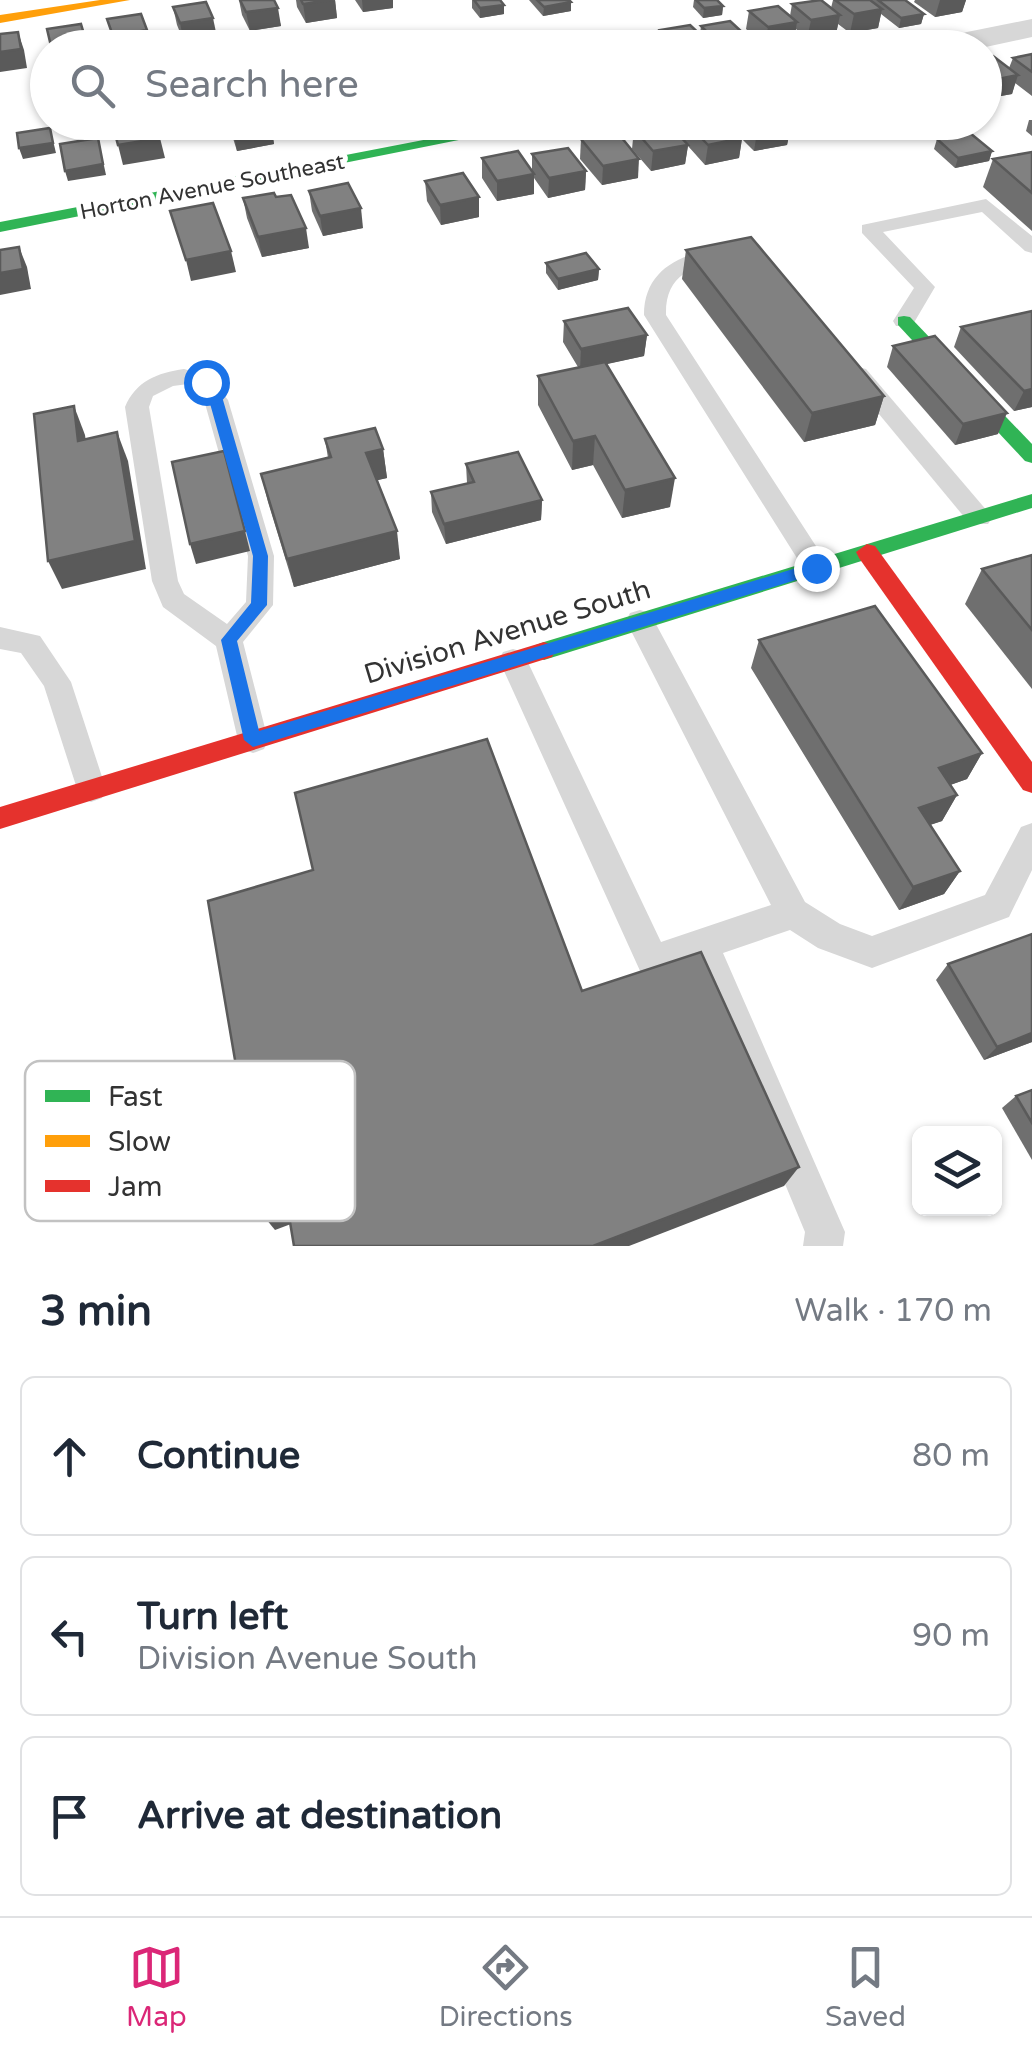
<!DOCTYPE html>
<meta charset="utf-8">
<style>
body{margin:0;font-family:"Varela Round",sans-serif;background:#f6f6f7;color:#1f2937}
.controls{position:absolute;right:30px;bottom:30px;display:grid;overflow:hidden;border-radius:15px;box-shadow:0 2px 8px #0004}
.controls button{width:90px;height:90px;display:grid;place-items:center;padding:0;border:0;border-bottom:2px solid #e0e1e3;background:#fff;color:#1f2937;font:50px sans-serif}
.stop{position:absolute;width:30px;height:30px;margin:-22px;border:8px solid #1a73e8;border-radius:50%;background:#fff}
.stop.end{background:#1a73e8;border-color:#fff;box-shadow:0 2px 10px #0008}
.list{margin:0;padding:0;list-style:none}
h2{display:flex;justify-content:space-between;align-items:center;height:130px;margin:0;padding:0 40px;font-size:42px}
h2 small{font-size:32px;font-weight:400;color:#747a83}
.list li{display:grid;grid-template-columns:65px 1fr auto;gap:30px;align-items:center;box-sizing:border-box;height:160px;margin:0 20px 20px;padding:0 20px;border:2px solid #e0e1e3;border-radius:15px}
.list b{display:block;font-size:38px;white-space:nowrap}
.list p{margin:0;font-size:32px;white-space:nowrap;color:#747a83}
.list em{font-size:32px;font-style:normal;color:#747a83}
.icon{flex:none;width:55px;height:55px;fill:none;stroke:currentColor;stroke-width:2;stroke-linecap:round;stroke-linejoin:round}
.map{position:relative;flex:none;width:1032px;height:1246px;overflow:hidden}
.search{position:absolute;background:#fff;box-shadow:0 2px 8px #0004;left:30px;right:30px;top:30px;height:110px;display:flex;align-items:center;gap:25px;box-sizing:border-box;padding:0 35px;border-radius:55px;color:#747a83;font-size:38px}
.sheet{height:670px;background:#fff}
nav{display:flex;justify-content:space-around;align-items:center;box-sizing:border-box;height:140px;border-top:2px solid #e0e1e3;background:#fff;font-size:28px;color:#747a83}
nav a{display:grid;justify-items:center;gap:5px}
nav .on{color:#db2777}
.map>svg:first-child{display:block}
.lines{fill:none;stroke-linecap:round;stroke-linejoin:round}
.lane{fill:#d7d7d7;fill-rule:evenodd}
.street{fill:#d7d7d7;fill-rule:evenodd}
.fast{fill:#30b455;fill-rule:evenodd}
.slow{fill:#ff9f0a;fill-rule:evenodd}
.jam{fill:#e5322d;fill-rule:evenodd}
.wall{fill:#6f6f6f}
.shaded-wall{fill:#5a5a5a}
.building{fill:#818181;stroke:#5a5a5a;stroke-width:2.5}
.route{fill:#1a73e8}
.labels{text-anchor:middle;stroke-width:10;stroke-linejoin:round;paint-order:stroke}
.far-street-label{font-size:22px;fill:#333;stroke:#fff}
.street-label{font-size:28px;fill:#333;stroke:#fff}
.key{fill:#fff;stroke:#c2c2c2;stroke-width:2.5}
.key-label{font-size:28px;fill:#333}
</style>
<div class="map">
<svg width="1032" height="1246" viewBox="0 0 1032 1246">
<rect width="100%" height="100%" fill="#fff"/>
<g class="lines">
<g class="lane">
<polygon points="986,199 1032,236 1032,253 1025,251 982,212 883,232 935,287 912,326 896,326 893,321 914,288 862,233 862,225"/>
<path d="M719,248L726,250V258C692,266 665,275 666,315L825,560L829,567L825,574H807L644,315C644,270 680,254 719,248Z"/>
<polygon points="858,367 866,369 988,512 992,518 988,524 970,524 850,379 847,374"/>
<path d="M184,369L209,376L228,400L274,556L273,605L243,642L268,740L264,749L253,753L242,749L238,740L216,646L163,607L152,581L125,407C136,381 157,373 184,369ZM188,384L204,400L248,556L246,602L227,624L184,594L178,581L149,407L153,396L173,386Z"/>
<polygon points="640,610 650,613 805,902 840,924 872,936 985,895 1021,827 1032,823 1032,870 1009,917 872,968 818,948 790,930 723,953 845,1232 843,1246 803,1246 805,1232 693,963 653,978 641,973 499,660 503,652 513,649 523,652 661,942 771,905 626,621 630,613"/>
<polygon points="0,627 40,636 71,682 106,789 102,798 91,802 80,798 44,686 21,653 0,649"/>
</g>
<polygon class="street" points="1032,19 1032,37 981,48 918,48 922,41"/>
<g class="fast">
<polygon points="517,122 549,122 0,232 0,222"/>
<polygon points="904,316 910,317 1032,444 1032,463 1025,461 898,325 898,317"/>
<polygon points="1032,494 1032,508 544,660 536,657 533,651 536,645 544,642"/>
</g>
<polygon class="slow" points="100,0 130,0 0,23 0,15"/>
<g class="jam">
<polygon points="867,544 875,546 1032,762 1032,793 1023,790 859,558 856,552"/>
<polygon points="544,642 552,645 555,651 552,657 0,829 0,807"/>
</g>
</g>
<g class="wall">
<polygon points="239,0 274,0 281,26 250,31 242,15"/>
<polygon points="296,0 335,0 337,18 306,23 297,7"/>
<polygon points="355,0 393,0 393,8 363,12"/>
<polygon points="472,0 500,0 504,14 480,18 472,8"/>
<polygon points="529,0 569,0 571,11 543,16"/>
<polygon points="694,0 717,0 723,6 722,15 703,18 693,7"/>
<polygon points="833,0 905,0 924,14 921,24 899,28 881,14 878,28 850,33 838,24 836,34 807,39 796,29 794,41 765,46 746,29 749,11 790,16 792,4 831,8"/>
<polygon points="915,0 966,0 962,12 935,17 914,2"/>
<polygon points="173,7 217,37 184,42 177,25"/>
<polygon points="701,26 754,48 712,48 708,44 708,48 658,48 660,30 700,34"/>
<polygon points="1032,54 1032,96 1015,83 1012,94 984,99 984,58 1009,68 1013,58"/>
<polygon points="1029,120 1032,120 1032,136 1026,131"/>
<polygon points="228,122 270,122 274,144 237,151"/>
<polygon points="680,122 726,122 734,130 735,122 834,122 832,129 800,135 791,127 787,145 754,151 742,139 739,158 705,165 688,146 685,164 651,171 632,149 634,129 678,134"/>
<polygon points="839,122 881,122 880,125 849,131"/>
<polygon points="581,139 638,178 602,185 580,159"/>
<polygon points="937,139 992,151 989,161 955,168 934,149"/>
<polygon points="1032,152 1032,231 983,187 993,159"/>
<polygon points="532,154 586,171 585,190 548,198 534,178 534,194 497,201 482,178 482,158 532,171"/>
<polygon points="425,181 479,217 441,225 427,201"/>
<polygon points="309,191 363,228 323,236 312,211"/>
<polygon points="276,197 309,248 262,257 247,218 243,198"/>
<polygon points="686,250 884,396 875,425 804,442 682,279"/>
<polygon points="546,263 599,269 598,280 558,290 546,273"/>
<polygon points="1032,311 1032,407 1014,411 954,347 961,327"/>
<polygon points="564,321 647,335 644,356 606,364 670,507 622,518 593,465 572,470 538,405 538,376 578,367 563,342"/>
<polygon points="893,346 998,434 955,445 887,367"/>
<polygon points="325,439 383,449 387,478 377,480 400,559 294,587 268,502 261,474 328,458"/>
<polygon points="466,464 542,500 541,520 446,544 432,512 431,492 467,483"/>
<polygon points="1032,555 1032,689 965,604 982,569"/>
<polygon points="759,640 982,753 967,779 950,785 957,795 942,821 930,825 960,871 944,894 899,910 751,668"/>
<polygon points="1032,934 1032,1042 984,1060 936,980 948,964"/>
<polygon points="1032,1090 1032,1160 1002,1108 1016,1096"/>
</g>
<g class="shaded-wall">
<polygon points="335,0 337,18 306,23 303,4"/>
<polygon points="362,0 393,0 393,8 363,12"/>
<polygon points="940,0 966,0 962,12 935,17"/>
<polygon points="571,2 571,11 543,16 544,7"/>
<polygon points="504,5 504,14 480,18 480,8"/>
<polygon points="723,6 722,15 703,18 704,8"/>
<polygon points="278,8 281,26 250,31 246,12"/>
<polygon points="882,9 878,28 850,33 854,14"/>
<polygon points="924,14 921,24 899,28 901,18"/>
<polygon points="840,15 836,34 807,39 811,20"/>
<polygon points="213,18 217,37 184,42 180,23"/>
<polygon points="797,22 794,41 765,46 768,27"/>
<polygon points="147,30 151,48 116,48 113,36"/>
<polygon points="18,32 24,50 27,68 0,72 0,52"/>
<polygon points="86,41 88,48 51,46"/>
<polygon points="708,42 708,48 677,48"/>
<polygon points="1018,75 1012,94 984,99 984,91 988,81"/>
<polygon points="187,122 218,122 219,125 188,130"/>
<polygon points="286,122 323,122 324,130 288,137"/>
<polygon points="802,122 834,122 832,129 800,135"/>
<polygon points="851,122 881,122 880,125 849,131"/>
<polygon points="271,124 274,144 237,151 233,131"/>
<polygon points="791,125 787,145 754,151 757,132"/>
<polygon points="50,128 56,153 23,159 19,148"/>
<polygon points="98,138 106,175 68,181 65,171"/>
<polygon points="160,138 165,158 123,165 118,145"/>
<polygon points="742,138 739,158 705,165 708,145"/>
<polygon points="688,145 685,164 651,171 653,151"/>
<polygon points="992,151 989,161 955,168 958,158"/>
<polygon points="639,159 638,178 602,185 603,166"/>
<polygon points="586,171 585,190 548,198 549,178"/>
<polygon points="534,174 534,194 497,201 497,181"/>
<polygon points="479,197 479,217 441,225 440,205"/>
<polygon points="361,208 363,228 323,236 320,216"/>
<polygon points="306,228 309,248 262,257 258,237"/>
<polygon points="19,247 27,267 31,289 0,295 0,273"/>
<polygon points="231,251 236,272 191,281 186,260"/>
<polygon points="599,269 598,280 558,290 558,279"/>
<polygon points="647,335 644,356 580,370 581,349"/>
<polygon points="1032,389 1032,407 1014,411 1024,391"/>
<polygon points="884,396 875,425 804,442 812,413"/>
<polygon points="74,406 85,435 90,469 78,441"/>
<polygon points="1007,413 998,434 955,445 963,424"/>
<polygon points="117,432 128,461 146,569 62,589 48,561"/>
<polygon points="595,436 593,465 572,470 573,441"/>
<polygon points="383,449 387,478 370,482 366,453"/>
<polygon points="230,471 250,551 196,564 190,544"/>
<polygon points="675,478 670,507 622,518 625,490"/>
<polygon points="542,500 541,520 446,544 444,524"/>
<polygon points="397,531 400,559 294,587 287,559"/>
<polygon points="982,753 967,779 925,794 939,768"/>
<polygon points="957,795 942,821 905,833 919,808"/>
<polygon points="960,871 944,894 899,910 913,887"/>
<polygon points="1032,1033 1032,1042 984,1060 997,1047"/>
<polygon points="799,1167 784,1186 629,1246 593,1246"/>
<polygon points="287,1204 299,1221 275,1230 261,1213"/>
</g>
<g class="building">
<polygon points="240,0 274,0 278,8 246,12"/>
<polygon points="301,0 333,0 303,4"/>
<polygon points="474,0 500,0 504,5 480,8"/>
<polygon points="537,0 569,0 571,2 544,7"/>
<polygon points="696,0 717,0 723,6 704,8"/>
<polygon points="821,0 840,15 811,20 792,4"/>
<polygon points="835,0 870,0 882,9 854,14"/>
<polygon points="878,0 905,0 924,14 901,18"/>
<polygon points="206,2 213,18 180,23 173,7"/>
<polygon points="778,6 797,22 768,27 749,11"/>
<polygon points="141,14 147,30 113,36 107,19"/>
<polygon points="730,21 755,44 723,48 701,26"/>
<polygon points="81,24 86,41 51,46 47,29"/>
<polygon points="690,25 708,42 677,47 660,30"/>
<polygon points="18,32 21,49 0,52 0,34"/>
<polygon points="546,42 550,48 517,47"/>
<polygon points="653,42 658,48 616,48"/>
<polygon points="1032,54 1032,72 1013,58"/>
<polygon points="993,56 1018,75 988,81 984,78 984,58"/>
<polygon points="112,122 156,122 160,138 118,145"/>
<polygon points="230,122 270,122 271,124 233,131"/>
<polygon points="686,122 726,122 742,138 708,145"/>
<polygon points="748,122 788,122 791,125 757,132"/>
<polygon points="668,123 688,145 653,151 634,129"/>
<polygon points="50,128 53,143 19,148 17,133"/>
<polygon points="617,132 639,159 603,166 581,139"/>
<polygon points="970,133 992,151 958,158 937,139"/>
<polygon points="98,138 103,164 65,171 60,144"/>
<polygon points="568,148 586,171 549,178 532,154"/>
<polygon points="518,151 534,174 497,181 482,158"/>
<polygon points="1032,152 1032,193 993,159"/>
<polygon points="463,173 479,197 440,205 425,181"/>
<polygon points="348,183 361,208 320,216 309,191"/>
<polygon points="274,193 276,197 291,195 306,228 258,237 243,198"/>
<polygon points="213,203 231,251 186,260 170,211"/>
<polygon points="751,237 884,396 812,413 686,250"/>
<polygon points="19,247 23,269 0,273 0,250"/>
<polygon points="586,253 599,269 558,279 546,263"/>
<polygon points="628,308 647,335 581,349 564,321"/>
<polygon points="1032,311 1032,389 1024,391 961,327"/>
<polygon points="935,336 1007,413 963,424 893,346"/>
<polygon points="605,362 675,478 625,490 595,436 573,441 538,376"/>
<polygon points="74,406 78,441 117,432 135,541 48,561 34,414"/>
<polygon points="375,428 383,449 366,453 397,531 287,559 261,474 331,457 325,439"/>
<polygon points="224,451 245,531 190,544 172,462"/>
<polygon points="518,452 542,500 444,524 431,492 474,482 466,464"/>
<polygon points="1032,555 1032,630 982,569"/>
<polygon points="875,606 982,753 939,768 957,795 919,808 960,871 913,887 759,640"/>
<polygon points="487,739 582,991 701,952 799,1167 593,1246 294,1246 287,1204 261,1213 208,901 313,870 295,793"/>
<polygon points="1032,934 1032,1033 997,1047 948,964"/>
<polygon points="1032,1090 1032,1123 1016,1096"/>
</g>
<polygon class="route" points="206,377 211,378 223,400 268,556 267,605 237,641 259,731 816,562 824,568 822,572 253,747 244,740 221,640 251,603 253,556 209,400 200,382"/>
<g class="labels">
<g class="far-street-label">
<text transform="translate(212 186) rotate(-11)" y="8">Horton Avenue Southeast</text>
</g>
<g class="street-label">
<text transform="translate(507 631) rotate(-17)" y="10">Division Avenue South</text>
</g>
</g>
<rect x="25" y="1061" width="330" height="160" rx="15" class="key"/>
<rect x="45" y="1090" width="45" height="12" fill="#30b455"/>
<rect x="45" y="1135" width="45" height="12" fill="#ff9f0a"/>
<rect x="45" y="1180" width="45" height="12" fill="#e5322d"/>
<g class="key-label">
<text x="108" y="1106">Fast</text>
<text x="108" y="1151">Slow</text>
<text x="108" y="1196">Jam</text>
</g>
</svg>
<div class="controls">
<button><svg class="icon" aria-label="layers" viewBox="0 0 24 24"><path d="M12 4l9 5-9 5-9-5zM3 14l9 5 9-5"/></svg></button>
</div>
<div class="stop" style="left:206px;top:382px"></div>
<div class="stop end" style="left:816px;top:568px"></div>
<div class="search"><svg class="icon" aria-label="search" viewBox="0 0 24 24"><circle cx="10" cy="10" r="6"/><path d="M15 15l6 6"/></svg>Search here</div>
</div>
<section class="sheet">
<h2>3 min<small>Walk · 170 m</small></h2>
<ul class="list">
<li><svg class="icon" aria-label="ahead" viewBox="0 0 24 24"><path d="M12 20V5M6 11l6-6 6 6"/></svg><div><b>Continue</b></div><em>80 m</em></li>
<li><svg class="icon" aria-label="left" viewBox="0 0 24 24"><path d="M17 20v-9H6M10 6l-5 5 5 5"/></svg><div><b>Turn left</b><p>Division Avenue South</p></div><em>90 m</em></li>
<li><svg class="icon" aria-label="arrive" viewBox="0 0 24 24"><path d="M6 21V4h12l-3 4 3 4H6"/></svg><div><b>Arrive at destination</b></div></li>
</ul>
</section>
<nav>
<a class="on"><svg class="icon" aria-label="map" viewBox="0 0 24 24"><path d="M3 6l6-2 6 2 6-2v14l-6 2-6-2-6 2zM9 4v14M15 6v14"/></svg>Map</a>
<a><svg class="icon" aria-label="directions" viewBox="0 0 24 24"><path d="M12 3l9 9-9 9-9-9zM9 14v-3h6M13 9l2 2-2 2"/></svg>Directions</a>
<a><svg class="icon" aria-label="saved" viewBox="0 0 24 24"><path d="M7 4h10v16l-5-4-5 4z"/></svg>Saved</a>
</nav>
